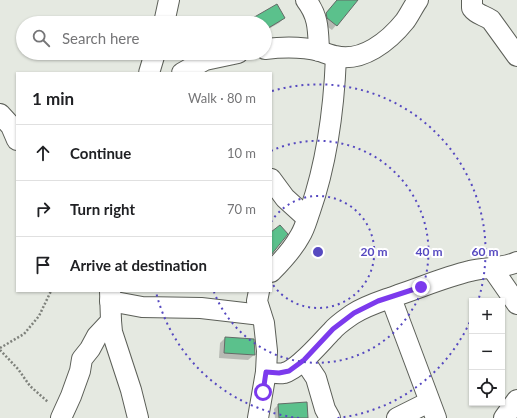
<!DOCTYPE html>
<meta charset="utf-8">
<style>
body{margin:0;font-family:Lato,sans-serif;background:#f2f2f2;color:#202124}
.controls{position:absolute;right:12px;bottom:12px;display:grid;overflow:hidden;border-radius:0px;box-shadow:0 1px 3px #0004}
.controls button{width:36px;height:36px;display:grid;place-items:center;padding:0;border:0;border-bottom:1px solid #e0e0e0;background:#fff;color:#202124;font:20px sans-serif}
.stop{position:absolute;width:12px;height:12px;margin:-9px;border:3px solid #7c3aed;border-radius:50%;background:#fff}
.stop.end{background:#7c3aed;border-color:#fff;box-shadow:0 1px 4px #0008}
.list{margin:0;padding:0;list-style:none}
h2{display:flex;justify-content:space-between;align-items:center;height:52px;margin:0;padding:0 16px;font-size:17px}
h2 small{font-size:13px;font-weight:400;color:#757577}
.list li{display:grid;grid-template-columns:26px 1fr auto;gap:12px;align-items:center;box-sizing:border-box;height:56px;padding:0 16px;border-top:1px solid #e0e0e0}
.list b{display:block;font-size:15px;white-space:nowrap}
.list em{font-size:13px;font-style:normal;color:#757577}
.icon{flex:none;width:22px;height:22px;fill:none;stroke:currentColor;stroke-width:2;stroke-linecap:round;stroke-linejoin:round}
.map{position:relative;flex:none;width:517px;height:418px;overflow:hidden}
.search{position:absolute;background:#fff;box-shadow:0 1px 3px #0004;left:16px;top:16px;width:256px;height:44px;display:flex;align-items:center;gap:10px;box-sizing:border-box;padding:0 14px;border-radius:22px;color:#757577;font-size:15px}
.panel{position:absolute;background:#fff;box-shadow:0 1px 3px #0004;left:16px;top:72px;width:256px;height:220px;border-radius:0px}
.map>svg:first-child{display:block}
.shadow{fill:#0003}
.building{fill:#5bc18c;stroke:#646b67}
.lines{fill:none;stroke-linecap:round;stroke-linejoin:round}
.street-casing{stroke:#5c5f58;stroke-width:22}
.path{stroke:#7e817b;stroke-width:2.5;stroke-dasharray:2 2;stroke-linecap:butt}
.street{stroke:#fff;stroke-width:20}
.route{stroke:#7c3aed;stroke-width:5}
.ring{fill:none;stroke:#5649c0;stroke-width:2;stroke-dasharray:2 4}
.centre{fill:#5649c0;stroke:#fff;stroke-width:2}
.ring-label{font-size:12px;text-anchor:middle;font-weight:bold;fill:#5649c0;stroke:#fff;stroke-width:4;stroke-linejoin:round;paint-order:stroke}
</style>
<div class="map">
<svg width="517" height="418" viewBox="0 0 517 418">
<rect width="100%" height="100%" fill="#e5e9e1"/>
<g class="shadow">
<polygon points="337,0 357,0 332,30 322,23 321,19"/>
<polygon points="284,18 279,23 265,31 265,23 247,23"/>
<polygon points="225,338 254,355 248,360 219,358 220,343"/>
<polygon points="278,405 307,418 275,418 274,409"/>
</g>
<g class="building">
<polygon points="337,0 358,0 337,26 327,18 326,13"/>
<polygon points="277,4 285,18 265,30 265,23 244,23"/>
<polygon points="280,225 288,234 271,255 271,232"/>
<polygon points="225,337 254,339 255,355 224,353"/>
<polygon points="307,402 308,418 279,418 278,404"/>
</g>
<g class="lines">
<g class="street-casing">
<g id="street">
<path d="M306,0C319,17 318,30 319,51"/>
<path d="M472,0V8C477,15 484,15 491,20L517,56"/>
<polyline points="164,23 169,0"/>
<path d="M265,49C282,47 304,47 320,51C325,53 330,55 335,56C362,63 389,41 405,21C410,14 413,7 418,0"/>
<polyline points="149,73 155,53"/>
<polyline points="182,73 205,60 238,53"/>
<polyline points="0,114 11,126 17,140"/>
<polyline points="271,179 285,198 307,218"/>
<polyline points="492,268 517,304"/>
<path d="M271,272C281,262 293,249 300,236C305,228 307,219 310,211C327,162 334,108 336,57"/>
<polyline points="391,298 436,418"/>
<polyline points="110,301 142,307 201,308 261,315"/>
<polyline points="111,321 112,332 131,390 138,418"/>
<polyline points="304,360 316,378 325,409 330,418"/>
<path d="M266,372C272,373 279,374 284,373C299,369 321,342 332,331C338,324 346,319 353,314C367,305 382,301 398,295C422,287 445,277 470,271C485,267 502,269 517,262"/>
<polyline points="61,418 71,396 80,371 82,359 90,349 97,336 111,321 110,291"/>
<polyline points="258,418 266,372 267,351 264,323 257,301 259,291"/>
<polyline points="397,418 429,402"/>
<polyline points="504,418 517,400"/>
</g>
</g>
<g class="path">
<polyline points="0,348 24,334 39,316 51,291"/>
<polyline points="0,350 18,369 30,386 48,402"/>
</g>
<use href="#street" class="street"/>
</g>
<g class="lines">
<polyline class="route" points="263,392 266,372 279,373 289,371 304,360 333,329 354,313 378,301 421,287"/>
</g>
<g class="ring">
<path d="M271 222A56 56 0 1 1 271 282"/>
<path d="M271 151A111 111 0 1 1 214 292"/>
<path d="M472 317A167 167 0 0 1 337 418M299 418A167 167 0 0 1 156 292M272 91A167 167 0 0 1 478 301"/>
</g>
<circle cx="318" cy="252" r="6" class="centre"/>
<g class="ring-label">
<text x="374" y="256">20 m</text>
<text x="429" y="256">40 m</text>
<text x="485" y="256">60 m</text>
</g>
</svg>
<div class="controls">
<button>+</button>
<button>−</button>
<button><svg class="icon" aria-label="locate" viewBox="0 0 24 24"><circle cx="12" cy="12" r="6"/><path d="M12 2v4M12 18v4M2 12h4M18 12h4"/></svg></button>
</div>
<div class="stop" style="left:263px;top:392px"></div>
<div class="stop end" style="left:421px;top:287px"></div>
<div class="search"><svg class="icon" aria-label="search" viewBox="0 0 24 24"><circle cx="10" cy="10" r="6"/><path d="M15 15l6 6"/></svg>Search here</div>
<section class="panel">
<h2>1 min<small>Walk · 80 m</small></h2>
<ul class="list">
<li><svg class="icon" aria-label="ahead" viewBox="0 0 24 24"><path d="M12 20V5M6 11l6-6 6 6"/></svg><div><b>Continue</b></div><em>10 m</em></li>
<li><svg class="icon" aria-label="right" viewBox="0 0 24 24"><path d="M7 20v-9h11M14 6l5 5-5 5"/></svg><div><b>Turn right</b></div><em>70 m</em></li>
<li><svg class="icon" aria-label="arrive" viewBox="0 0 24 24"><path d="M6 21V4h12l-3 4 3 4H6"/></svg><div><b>Arrive at destination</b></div></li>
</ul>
</section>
</div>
